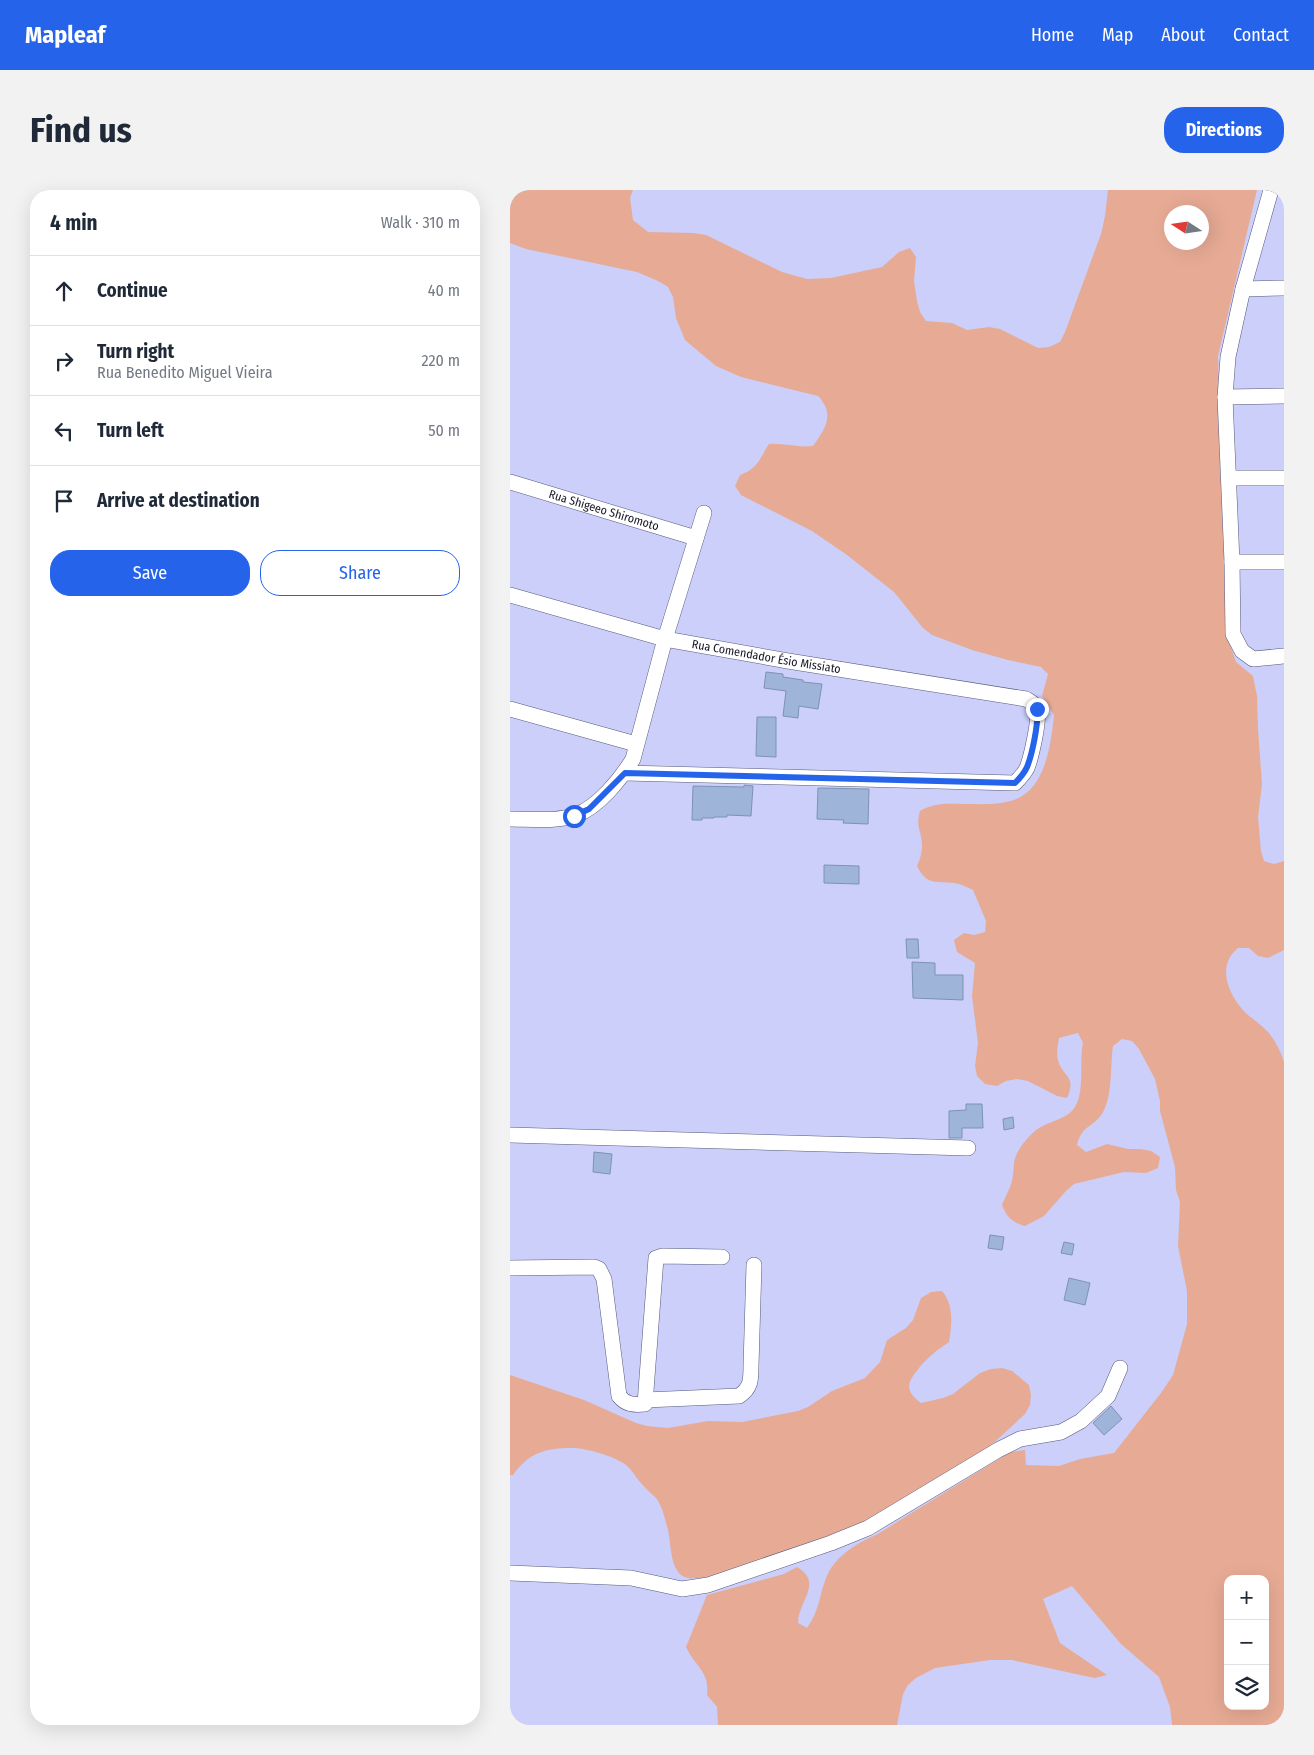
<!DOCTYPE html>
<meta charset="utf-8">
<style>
body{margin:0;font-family:"Fira Sans Condensed",sans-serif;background:#f2f2f3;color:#1f2937}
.controls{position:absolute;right:15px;bottom:15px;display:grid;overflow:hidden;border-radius:10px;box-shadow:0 5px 20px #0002}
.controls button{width:45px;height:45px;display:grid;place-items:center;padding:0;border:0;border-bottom:1px solid #e0e1e3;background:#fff;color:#1f2937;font:25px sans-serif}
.compass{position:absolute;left:654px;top:15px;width:45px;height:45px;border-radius:50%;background:#fff;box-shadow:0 5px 20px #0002;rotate:282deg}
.stop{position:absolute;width:15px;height:15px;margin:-11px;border:4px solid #2563eb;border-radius:50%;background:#fff}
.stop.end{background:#2563eb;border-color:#fff;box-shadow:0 1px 5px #0008}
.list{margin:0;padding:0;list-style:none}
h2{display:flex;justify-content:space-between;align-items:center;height:65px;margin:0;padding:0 20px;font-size:21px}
h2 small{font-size:16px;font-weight:400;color:#747a83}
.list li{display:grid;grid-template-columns:32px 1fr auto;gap:15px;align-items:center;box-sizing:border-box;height:70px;padding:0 20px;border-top:1px solid #e0e1e3}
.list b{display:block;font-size:19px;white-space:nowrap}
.list p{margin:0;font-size:16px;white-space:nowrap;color:#747a83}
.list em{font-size:16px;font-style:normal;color:#747a83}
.actions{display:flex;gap:10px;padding:15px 20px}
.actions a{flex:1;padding:11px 0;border:1px solid #2563eb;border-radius:20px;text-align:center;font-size:18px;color:#2563eb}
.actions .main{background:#2563eb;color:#fff}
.icon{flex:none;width:28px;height:28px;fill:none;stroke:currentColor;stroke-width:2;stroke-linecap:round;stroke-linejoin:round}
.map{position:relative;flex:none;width:774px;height:1535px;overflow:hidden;border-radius:20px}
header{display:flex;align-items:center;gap:30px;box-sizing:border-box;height:70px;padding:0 25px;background:#2563eb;color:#fff}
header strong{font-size:24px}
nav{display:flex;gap:28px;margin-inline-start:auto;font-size:18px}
.intro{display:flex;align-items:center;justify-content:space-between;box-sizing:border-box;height:120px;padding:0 30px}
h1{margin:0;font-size:35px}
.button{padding:12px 22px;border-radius:20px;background:#2563eb;color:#fff;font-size:18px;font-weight:700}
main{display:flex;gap:30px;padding:0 30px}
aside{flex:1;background:#fff;border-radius:20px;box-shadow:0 5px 20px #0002}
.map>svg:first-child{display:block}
.green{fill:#e7ab95;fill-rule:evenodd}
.building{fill:#9fb4d9;stroke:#7d92b6}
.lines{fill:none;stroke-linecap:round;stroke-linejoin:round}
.minor-casing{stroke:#56597d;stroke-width:16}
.minor{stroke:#fff;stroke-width:15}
.route{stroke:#2563eb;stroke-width:6}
.labels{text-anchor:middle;stroke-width:5;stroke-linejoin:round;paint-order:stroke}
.street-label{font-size:12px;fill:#171726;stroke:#cbcff9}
</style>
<header>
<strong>Mapleaf</strong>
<nav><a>Home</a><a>Map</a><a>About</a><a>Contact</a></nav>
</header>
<div class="intro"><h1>Find us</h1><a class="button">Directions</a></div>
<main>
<aside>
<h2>4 min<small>Walk · 310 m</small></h2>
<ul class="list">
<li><svg class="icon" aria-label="ahead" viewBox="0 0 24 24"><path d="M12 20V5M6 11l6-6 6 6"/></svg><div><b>Continue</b></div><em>40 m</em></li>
<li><svg class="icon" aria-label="right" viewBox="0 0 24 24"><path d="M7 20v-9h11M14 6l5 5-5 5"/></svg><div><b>Turn right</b><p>Rua Benedito Miguel Vieira</p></div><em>220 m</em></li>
<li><svg class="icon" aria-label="left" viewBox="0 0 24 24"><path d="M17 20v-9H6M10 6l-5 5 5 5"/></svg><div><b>Turn left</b></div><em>50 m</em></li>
<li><svg class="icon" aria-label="arrive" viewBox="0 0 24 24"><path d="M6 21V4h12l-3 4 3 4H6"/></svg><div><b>Arrive at destination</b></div></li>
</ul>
<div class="actions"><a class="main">Save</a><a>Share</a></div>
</aside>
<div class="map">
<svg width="774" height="1535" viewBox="0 0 774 1535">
<rect width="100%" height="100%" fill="#cbcff9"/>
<g class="green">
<path d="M0,0H123L120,8L123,30L138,42L183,43L196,45L272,82L297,89L321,88L372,77L389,62L400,58L406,67L404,91L407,111L410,122L416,131L442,133L457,140L479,137L490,139L528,158L539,157L550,152L555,142L591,44L595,26L598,0H747L708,166L717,446L726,472L743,486L747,506L748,539L752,594L748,627L751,661L754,671L764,674L774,671V760L758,768L748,766L739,758H728C707,775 717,802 733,820C740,828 750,833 757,841C765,850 770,860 774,872V1535H662L660,1517L649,1487L611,1454L562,1396L533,1409L550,1453L597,1485L585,1488L575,1486L502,1470H480L425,1478L406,1488L398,1495L393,1504L387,1535H208L207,1517L197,1505C200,1481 185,1477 176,1457L197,1405L274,1384L287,1377C314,1393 288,1411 288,1433L297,1438C300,1433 304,1427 306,1421C310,1411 311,1401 315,1391C323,1367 345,1354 366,1345L500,1262L515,1260L516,1275L549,1276L570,1269L604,1263L651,1203L663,1185L677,1134V1101L668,1056L670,1012L666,1000L665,977L650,921V911L645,889L629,859L622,851L612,849L603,856C600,876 603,904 593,922C584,938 572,934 567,955L576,962L597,954L618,959H631L641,961L650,967L648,978L636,983L614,982L564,994L556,1001L534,1026L515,1036C502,1032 497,1028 492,1015C495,1007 500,999 502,991C504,983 503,975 505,968C509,957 518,947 526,940C538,931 557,930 565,917C575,901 569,871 573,853L568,843L549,848C548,855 546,863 548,870C553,888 567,885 557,908L547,906L518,891L507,889L496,891L487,896L475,894L467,886L465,876L468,853L462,806L465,773L447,762L444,750L454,743L464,745L475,742L476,731L463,700C457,697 451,694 444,693C426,691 417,696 407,676C410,669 412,663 412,656C412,641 405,637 410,621C426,612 438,614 455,614C473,614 497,616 512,606C537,591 541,551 544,525L532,506L538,484L531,477L498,470L462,460L422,445L413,438L384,402L337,365L302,341L231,305L225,296L230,285C249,278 249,269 259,254C275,253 288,258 303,256C316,238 325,224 308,206L231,187L206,176L175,150L166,128L163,107L158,97L148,91L127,82L16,59L0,53ZM662,22H692V52H662ZM718,1389H755V1516H718Z"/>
<path d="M432,1101C444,1115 442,1134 439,1152C427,1160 418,1167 409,1178C397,1193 394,1200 411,1213L433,1208L443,1204L470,1183L481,1179L492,1178L502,1181L519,1195L521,1205L520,1215L515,1224L476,1260L346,1338L310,1352L196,1388C187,1388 176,1390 170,1384C160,1374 161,1353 158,1340C155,1330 153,1317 146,1308C141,1303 135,1298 130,1292C125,1286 122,1280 116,1275C104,1266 76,1258 62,1258C34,1258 19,1263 3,1285H0V1185L74,1210L126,1233L137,1236L158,1238L198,1231L232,1232L288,1221L298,1217L322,1201L355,1188L370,1172L377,1150L396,1138L403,1130L411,1108L421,1102Z"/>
</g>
<g class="building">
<polygon points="256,482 273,484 273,487 293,490 293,492 312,494 308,519 289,516 288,528 273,526 276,501 254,498"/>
<polygon points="247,527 266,527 266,567 246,566"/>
<polygon points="234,595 243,596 241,626 217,625 217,627 204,627 204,628 192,628 192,630 182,630 183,596 234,597"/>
<polygon points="308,598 359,599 358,634 333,633 334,630 307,629"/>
<polygon points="314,675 349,676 349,694 314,693"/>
<polygon points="396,749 408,749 409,768 397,768"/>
<polygon points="402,772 425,773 425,785 453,785 453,810 403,808"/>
<polygon points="456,914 472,914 473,938 452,938 452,948 439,948 439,921 456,920"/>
<polygon points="503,927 504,938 494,940 493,929"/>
<polygon points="84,962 102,964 100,984 83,982"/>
<polygon points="480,1045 494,1047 492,1060 478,1058"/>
<polygon points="554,1052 564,1054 562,1065 551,1063"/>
<polygon points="559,1088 580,1093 575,1115 554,1110"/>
<polygon points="601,1216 612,1229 594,1245 583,1233"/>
</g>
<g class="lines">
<g class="minor-casing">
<g id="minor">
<polyline points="761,0 733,99 718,167 715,207 722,372 723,444 732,461 743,469 774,466"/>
<polyline points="733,99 774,98"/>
<polyline points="715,207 774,206"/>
<polyline points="719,288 774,288"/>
<path id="s1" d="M0,292L186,348"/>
<polyline points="722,372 774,372"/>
<path id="s2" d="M0,405L155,449L278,471L516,509C521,512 525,514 527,520C530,529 521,568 517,578C514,584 510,588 505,593L115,583"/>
<polyline points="0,519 126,554"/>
<path d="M0,629C19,629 48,632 66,625C88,617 111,589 123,569L155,449L194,323"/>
<polyline points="0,945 458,958"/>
<path d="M0,1078L84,1077L89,1079L94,1089L109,1206C116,1215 124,1215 135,1214L146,1068L152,1066L212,1067"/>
<path d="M135,1210L229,1206C241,1198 241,1190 241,1176L244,1075"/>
<polyline points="0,1383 121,1388 172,1399 198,1395 321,1353 358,1338 488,1260 510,1249 551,1242 571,1231 598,1206 610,1178"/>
</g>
</g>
<use href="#minor" class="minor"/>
</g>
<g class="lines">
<path class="route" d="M64,626L79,619L115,583L505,593C510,588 514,584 517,577C522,565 529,532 527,519"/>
</g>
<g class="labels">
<g class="street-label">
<text dy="4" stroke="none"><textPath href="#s1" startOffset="98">Rua Shigeeo Shiromoto</textPath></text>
<text dy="4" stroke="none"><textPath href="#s2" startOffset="264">Rua Comendador Ésio Missiato</textPath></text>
</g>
</g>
</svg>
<div class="controls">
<button>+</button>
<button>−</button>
<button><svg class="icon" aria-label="layers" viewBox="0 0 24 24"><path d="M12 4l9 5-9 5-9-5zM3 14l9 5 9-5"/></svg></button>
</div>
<svg class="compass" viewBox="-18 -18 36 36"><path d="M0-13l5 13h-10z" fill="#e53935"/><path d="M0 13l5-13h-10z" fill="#747a83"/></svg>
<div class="stop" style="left:64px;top:626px"></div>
<div class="stop end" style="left:527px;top:519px"></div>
</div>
</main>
